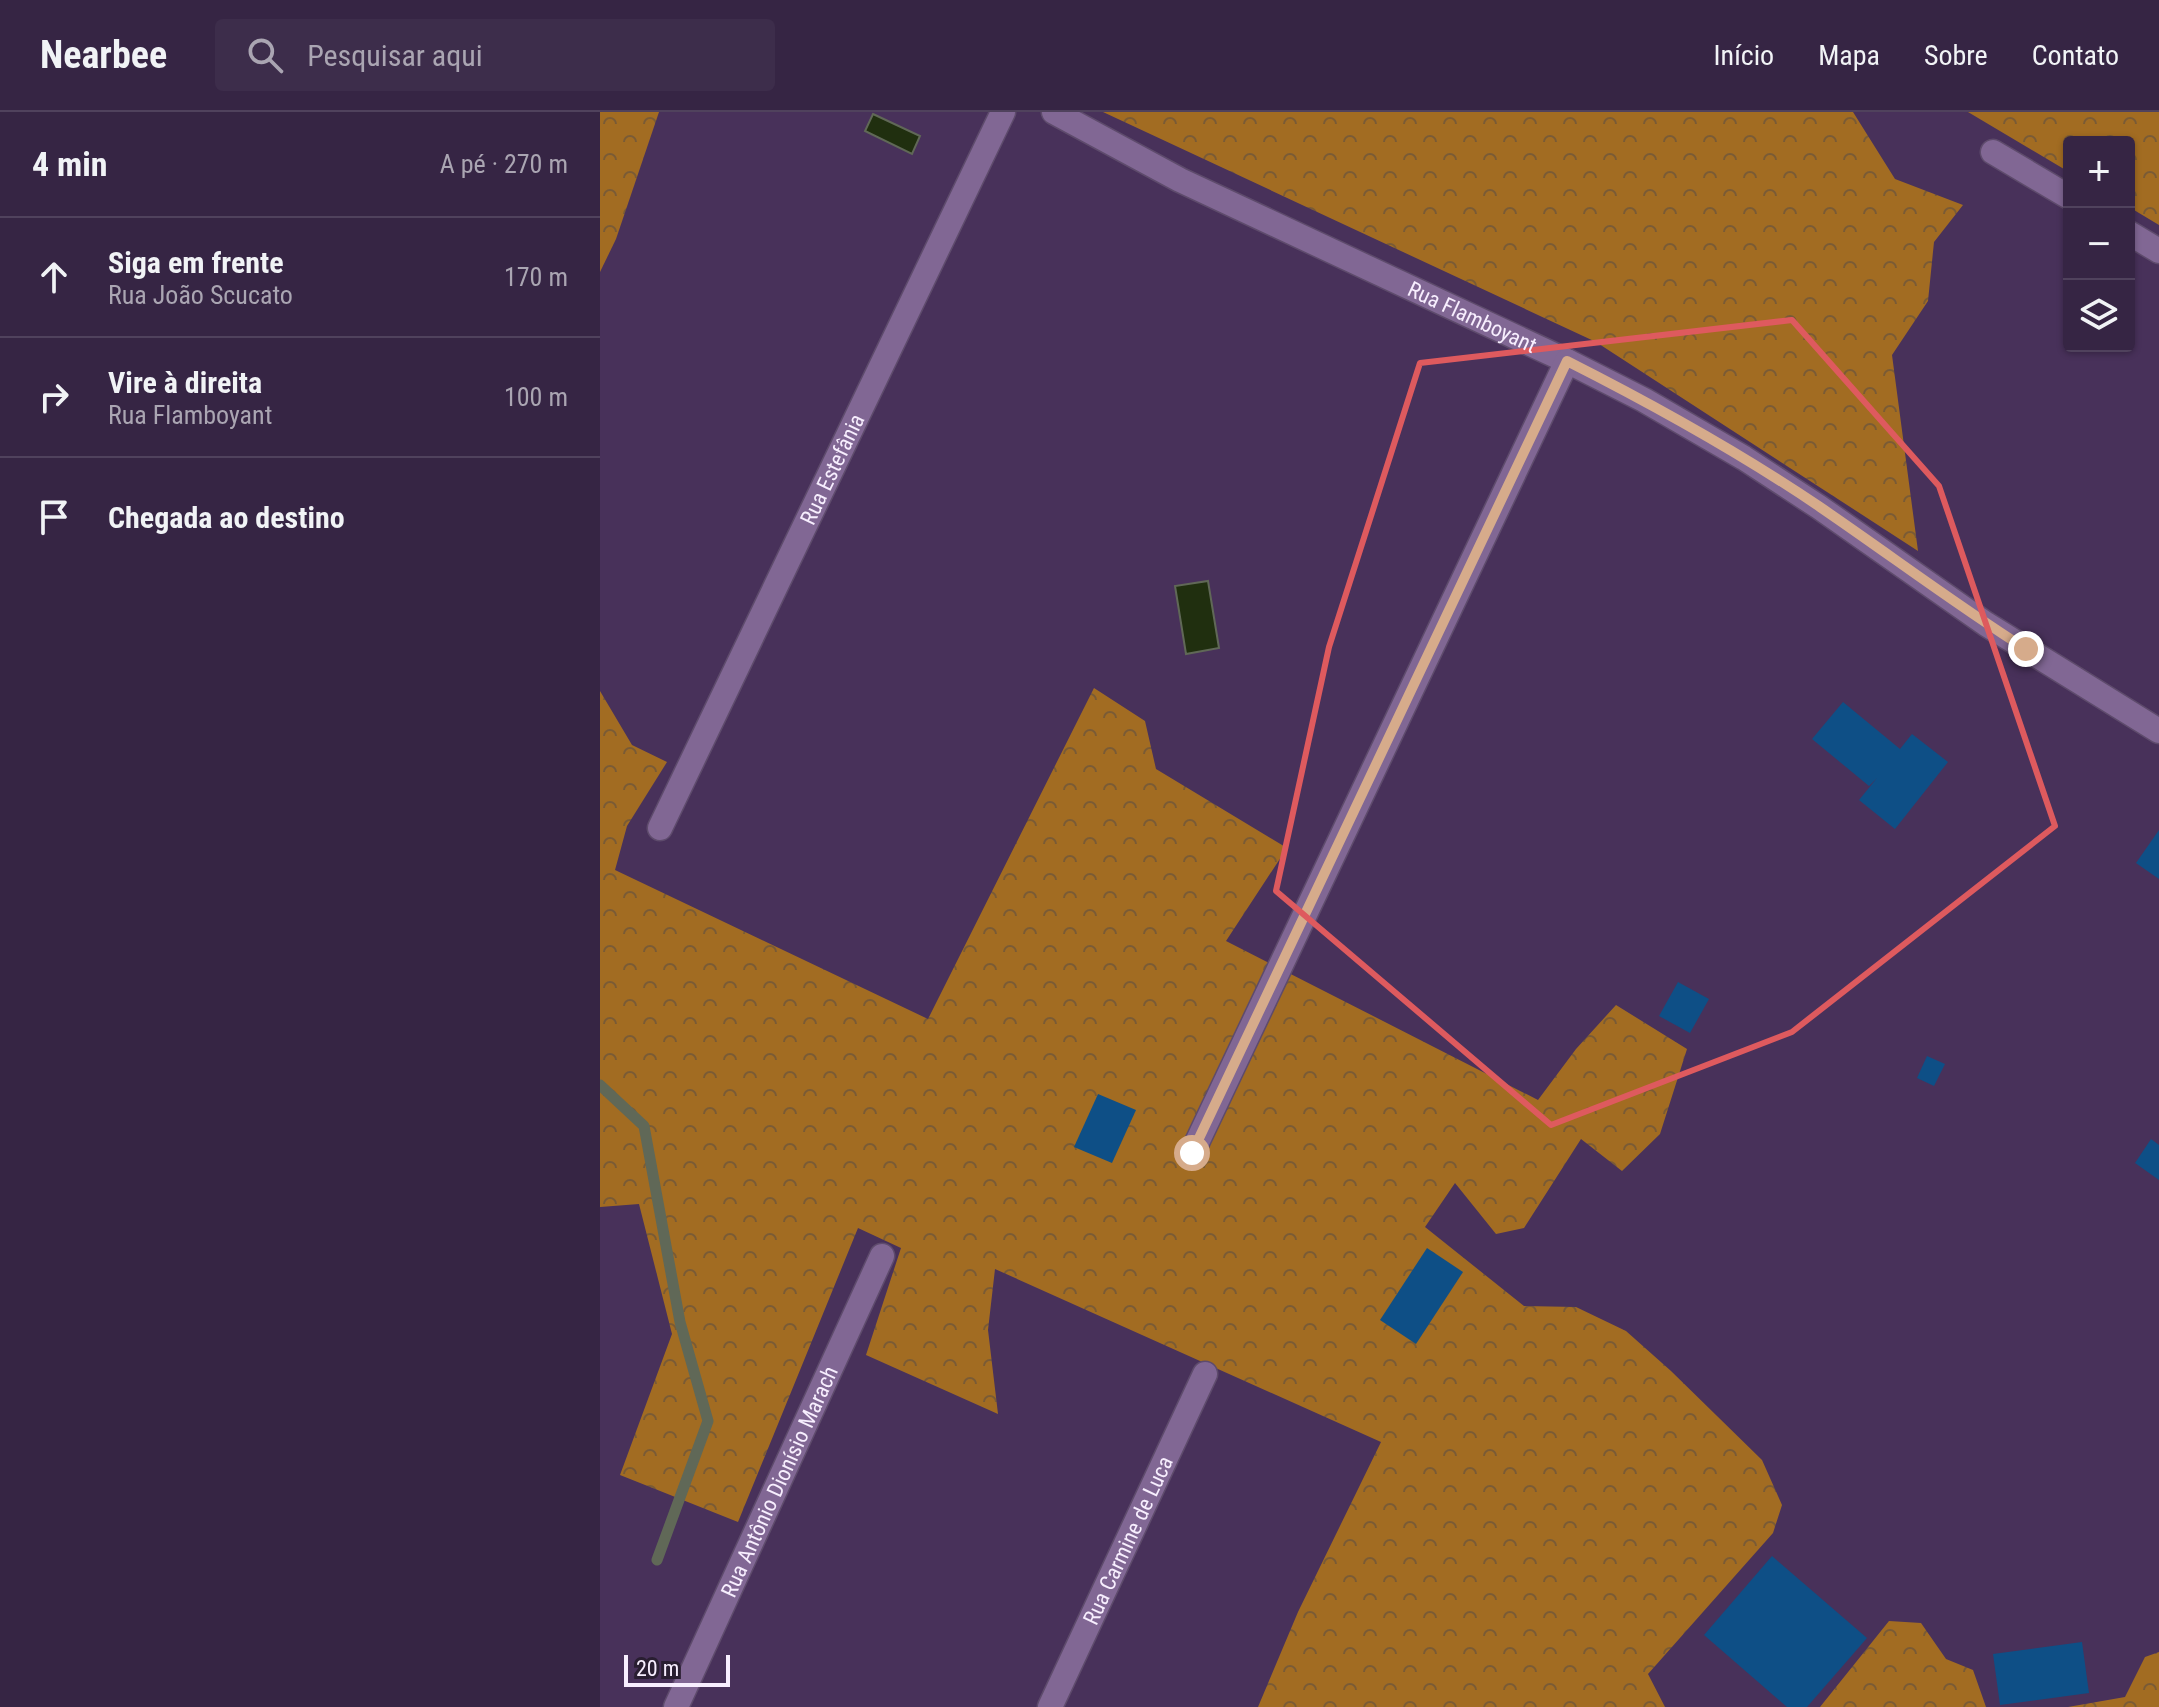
<!DOCTYPE html>
<html lang="pt">
<meta charset="utf-8">
<style>
body{margin:0;font-family:"Roboto Condensed",sans-serif;background:#3d2d4b;color:#f1f3f6}
.controls{position:absolute;right:24px;top:24px;display:grid;overflow:hidden;border-radius:8px;box-shadow:0 2px 6px #0004}
.controls button{width:72px;height:72px;display:grid;place-items:center;padding:0;border:0;border-bottom:2px solid #50425d;background:#362544;color:#f1f3f6;font:40px sans-serif}
.scale{position:absolute;left:24px;bottom:20px;width:106px;box-sizing:border-box;padding-left:8px;border:4px solid #f7eefe;border-top:0;font-size:22px;line-height:28px;white-space:nowrap;color:#f7eefe;-webkit-text-stroke:6px #291e31;paint-order:stroke}
.stop{position:absolute;width:24px;height:24px;margin:-18px;border:6px solid #d6ab8b;border-radius:50%;background:#fff}
.stop.end{background:#d6ab8b;border-color:#fff;box-shadow:0 2px 8px #0008}
.list{margin:0;padding:0;list-style:none}
h2{display:flex;justify-content:space-between;align-items:center;height:104px;margin:0;padding:0 32px;font-size:34px}
h2 small{font-size:26px;font-weight:400;color:#aaa5b2}
.list li{display:grid;grid-template-columns:52px 1fr auto;gap:24px;align-items:center;box-sizing:border-box;height:120px;padding:0 32px;border-top:2px solid #50425d}
.list b{display:block;font-size:30px;white-space:nowrap}
.list p{margin:0;font-size:26px;white-space:nowrap;color:#aaa5b2}
.list em{font-size:26px;font-style:normal;color:#aaa5b2}
.icon{flex:none;width:44px;height:44px;fill:none;stroke:currentColor;stroke-width:2;stroke-linecap:round;stroke-linejoin:round}
.map{position:relative;flex:none;width:1559px;height:1595px;overflow:hidden}
header{display:flex;align-items:center;gap:48px;box-sizing:border-box;height:112px;padding:0 40px;background:#362544;border-bottom:2px solid #50425d}
header strong{font-size:38px}
nav{display:flex;gap:44px;margin-inline-start:auto;font-size:28px}
.search{width:560px;height:72px;background:#3d2d4b;display:flex;align-items:center;gap:20px;box-sizing:border-box;padding:0 28px;border-radius:8px;color:#aaa5b2;font-size:30px}
main{display:flex}
aside{flex:1;background:#362544}
.map>svg:first-child{display:block}
.forest{fill:url(#forest-crowns)}
.water{fill:#202f0f;stroke:#606857;stroke-width:2}
.lines{fill:none;stroke-linecap:round;stroke-linejoin:round}
.stream{stroke:#606857;stroke-width:11}
.building{fill:#0e4f86}
.street-casing{stroke:#5e4b6c;stroke-width:27}
.street{stroke:#816794;stroke-width:24}
.route{stroke:#d6ab8b;stroke-width:10}
.marked{fill:none;stroke:#de5a5e;stroke-width:6;stroke-linejoin:round}
.labels{text-anchor:middle;stroke-width:8;stroke-linejoin:round;paint-order:stroke}
.street-label{font-size:22px;fill:#f7eefe;stroke:#291e31}
</style>
<header>
<strong>Nearbee</strong>
<div class="search"><svg class="icon" aria-label="search" viewBox="0 0 24 24"><circle cx="10" cy="10" r="6"/><path d="M15 15l6 6"/></svg>Pesquisar aqui</div>
<nav><a>Início</a><a>Mapa</a><a>Sobre</a><a>Contato</a></nav>
</header>
<main>
<aside>
<h2>4 min<small>A pé · 270 m</small></h2>
<ul class="list">
<li><svg class="icon" aria-label="ahead" viewBox="0 0 24 24"><path d="M12 20V5M6 11l6-6 6 6"/></svg><div><b>Siga em frente</b><p>Rua João Scucato</p></div><em>170 m</em></li>
<li><svg class="icon" aria-label="right" viewBox="0 0 24 24"><path d="M7 20v-9h11M14 6l5 5-5 5"/></svg><div><b>Vire à direita</b><p>Rua Flamboyant</p></div><em>100 m</em></li>
<li><svg class="icon" aria-label="arrive" viewBox="0 0 24 24"><path d="M6 21V4h12l-3 4 3 4H6"/></svg><div><b>Chegada ao destino</b></div></li>
</ul>
</aside>
<div class="map">
<svg width="1559" height="1595" viewBox="0 0 1559 1595">
<defs>
<pattern id="forest-crowns" width="20" height="18" patternUnits="userSpaceOnUse" patternTransform="scale(2)"><rect width="20" height="18" fill="#a26c22"/><path d="M2 6a3 3 0 1 1 6 0M12 15a3 3 0 1 1 6 0" fill="none" stroke="#7a5b35"/></pattern>
</defs>
<rect width="100%" height="100%" fill="#48315a"/>
<g class="forest">
<polygon points="0,0 59,0 16,127 0,160"/>
<polygon points="503,0 1253,0 1295,67 1363,93 1334,130 1328,189 1292,243 1318,439 996,230"/>
<polygon points="1368,0 1559,0 1559,113 1529,95 1529,30 1469,30 1469,60"/>
<polygon points="494,576 545,609 556,657 687,736 626,829 938,988 976,937 1016,893 1087,937 1060,1022 1022,1059 981,1027 924,1116 896,1122 855,1071 825,1115 924,1194 976,1195 1026,1219 1071,1259 1162,1348 1182,1393 1173,1421 1048,1562 1065,1595 658,1595 698,1500 781,1330 395,1157 388,1218 398,1302 266,1243 301,1136 258,1116 138,1410 20,1363 72,1222 39,1092 0,1095 0,579 32,633 67,650 27,714 15,758 328,907"/>
<polygon points="1289,1509 1321,1511 1346,1547 1373,1558 1386,1595 1220,1595"/>
<polygon points="1559,1540 1559,1595 1468,1595 1525,1585 1545,1545"/>
</g>
<g class="water">
<polygon points="273,2 320,24 312,42 265,19"/>
<polygon points="608,469 619,536 586,542 575,474"/>
</g>
<g class="lines">
<polyline class="stream" points="0,973 44,1014 80,1210 108,1309 57,1448"/>
</g>
<g class="building">
<polygon points="1243,590 1300,637 1312,622 1348,650 1295,717 1259,688 1277,666 1269,674 1212,627"/>
<polygon points="1559,718 1559,767 1536,751"/>
<polygon points="1078,870 1109,887 1090,921 1059,904"/>
<polygon points="1327,944 1345,952 1334,974 1317,966"/>
<polygon points="498,982 536,998 512,1051 474,1035"/>
<polygon points="1551,1027 1559,1033 1559,1068 1535,1051"/>
<polygon points="827,1136 863,1160 816,1232 780,1208"/>
<polygon points="1172,1444 1267,1526 1207,1595 1187,1595 1104,1523"/>
<polygon points="1482,1530 1489,1581 1400,1593 1393,1542"/>
</g>
<g class="lines">
<g class="street-casing">
<g id="street">
<path id="s1" d="M454,0L580,68L967,249L1044,288L1144,346L1219,395L1386,512L1559,619"/>
<polyline points="1393,40 1469,85"/>
<polyline points="1529,121 1559,139"/>
<path id="s2" d="M60,716L403,0"/>
<polyline points="592,1041 967,249"/>
<path id="s3" d="M76,1595L282,1144"/>
<path id="s4" d="M450,1595L605,1262"/>
</g>
</g>
<use href="#street" class="street"/>
</g>
<g class="lines">
<path class="route" d="M592,1041L967,249C1054,293 1139,340 1220,395C1289,442 1355,492 1426,537"/>
</g>
<path class="marked" d="M1192,208L1339,374L1455,714L1192,920L951,1013L676,779L729,535L820,251Z"/>
<g class="labels">
<g class="street-label">
<text dy="8" stroke="none"><textPath href="#s1" startOffset="466">Rua Flamboyant</textPath></text>
<text dy="8" stroke="none"><textPath href="#s2" startOffset="398">Rua Estefânia</textPath></text>
<text dy="8" stroke="none"><textPath href="#s3" startOffset="248">Rua Antônio Dionísio Marach</textPath></text>
<text dy="8" stroke="none"><textPath href="#s4" startOffset="184">Rua Carmine de Luca</textPath></text>
</g>
</g>
</svg>
<div class="controls">
<button>+</button>
<button>−</button>
<button><svg class="icon" aria-label="layers" viewBox="0 0 24 24"><path d="M12 4l9 5-9 5-9-5zM3 14l9 5 9-5"/></svg></button>
</div>
<div class="scale">20 m</div>
<div class="stop" style="left:592px;top:1041px"></div>
<div class="stop end" style="left:1426px;top:537px"></div>
</div>
</main>
